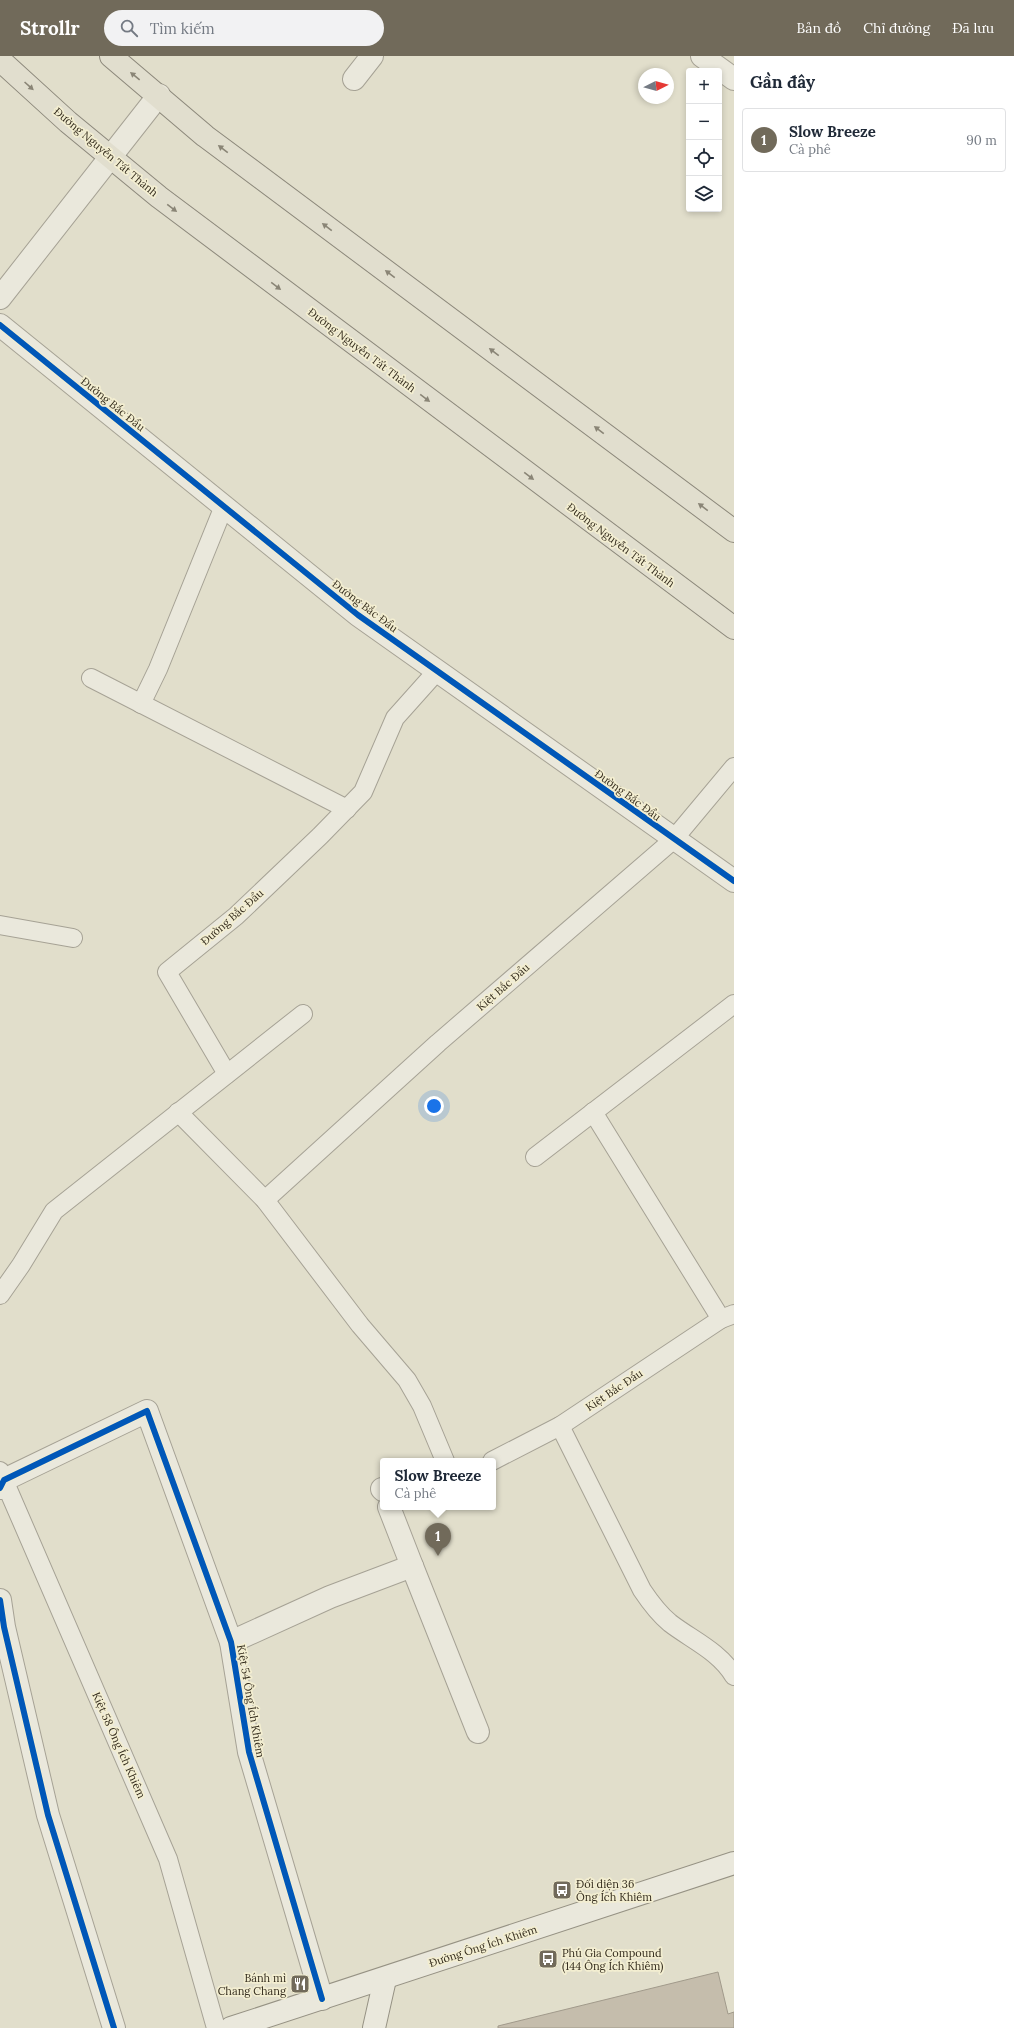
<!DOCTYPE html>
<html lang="vi">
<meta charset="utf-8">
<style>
body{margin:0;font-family:Lora,serif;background:#f2f2f3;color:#1f2937}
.controls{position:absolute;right:12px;top:12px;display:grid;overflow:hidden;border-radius:4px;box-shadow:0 2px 6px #0003}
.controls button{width:36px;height:36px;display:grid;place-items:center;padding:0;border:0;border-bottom:1px solid #e0e1e3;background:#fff;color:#1f2937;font:20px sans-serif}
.compass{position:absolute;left:638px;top:12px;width:36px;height:36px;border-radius:50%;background:#fff;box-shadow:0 2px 6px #0003;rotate:84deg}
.you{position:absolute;left:434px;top:1050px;width:14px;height:14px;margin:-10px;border:3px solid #fff;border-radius:50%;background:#1a73e8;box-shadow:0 0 0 6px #1a73e833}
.badge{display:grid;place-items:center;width:26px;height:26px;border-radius:50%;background:#716a5a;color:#fff;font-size:13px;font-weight:700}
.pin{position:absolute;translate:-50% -33px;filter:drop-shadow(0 1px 2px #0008)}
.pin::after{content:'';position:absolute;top:21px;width:14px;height:12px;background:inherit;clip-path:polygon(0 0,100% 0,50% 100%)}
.popup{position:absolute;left:380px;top:1402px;width:116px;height:52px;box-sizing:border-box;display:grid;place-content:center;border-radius:4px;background:#fff;filter:drop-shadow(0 1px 3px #0005);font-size:13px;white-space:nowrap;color:#747a83}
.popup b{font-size:15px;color:#1f2937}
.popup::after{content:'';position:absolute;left:50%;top:100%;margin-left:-8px;border:8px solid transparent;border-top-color:#fff}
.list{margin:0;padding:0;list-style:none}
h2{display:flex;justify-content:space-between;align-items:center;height:52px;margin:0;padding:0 16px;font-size:17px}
h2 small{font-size:13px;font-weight:400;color:#747a83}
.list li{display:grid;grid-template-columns:26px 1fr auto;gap:12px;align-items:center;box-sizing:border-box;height:64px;margin:0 8px 8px;padding:0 8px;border:1px solid #e0e1e3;border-radius:4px}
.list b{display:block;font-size:15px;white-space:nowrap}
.list p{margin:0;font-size:13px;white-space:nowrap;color:#747a83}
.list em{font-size:13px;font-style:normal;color:#747a83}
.icon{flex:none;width:22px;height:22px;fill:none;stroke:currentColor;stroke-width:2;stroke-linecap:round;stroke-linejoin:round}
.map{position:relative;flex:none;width:734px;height:1972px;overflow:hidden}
header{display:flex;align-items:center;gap:24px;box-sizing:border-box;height:56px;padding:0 20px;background:#716a5a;color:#fff}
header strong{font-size:19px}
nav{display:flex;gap:22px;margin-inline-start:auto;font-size:14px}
.search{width:280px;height:36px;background:#f2f2f3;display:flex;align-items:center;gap:10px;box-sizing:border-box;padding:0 14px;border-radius:22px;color:#747a83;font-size:15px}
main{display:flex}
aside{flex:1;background:#fff}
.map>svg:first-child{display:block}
.building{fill:#c5bdac;stroke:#a19a8b}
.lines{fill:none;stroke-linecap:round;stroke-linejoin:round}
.lane-casing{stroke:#a6a295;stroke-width:20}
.street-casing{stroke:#a6a295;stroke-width:24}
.secondary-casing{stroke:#969284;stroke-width:24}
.primary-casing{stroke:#8c887b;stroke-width:24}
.lane{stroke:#eae8dc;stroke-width:18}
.street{stroke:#eae8dc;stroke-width:22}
.secondary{stroke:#eae8dc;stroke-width:22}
.primary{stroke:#e1dece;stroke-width:22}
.cycleway-casing{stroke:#f3eed1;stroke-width:8}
.cycleway{stroke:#0057b8;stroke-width:6}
.oneway{fill:#8a8576}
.labels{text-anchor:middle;stroke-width:3.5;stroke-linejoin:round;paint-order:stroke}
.street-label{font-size:11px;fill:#342c1d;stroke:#f3eed1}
.poi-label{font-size:11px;fill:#342c1d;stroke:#f3eed1;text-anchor:start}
</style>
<header>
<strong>Strollr</strong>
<div class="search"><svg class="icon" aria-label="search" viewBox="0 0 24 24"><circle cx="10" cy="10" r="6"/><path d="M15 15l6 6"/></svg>Tìm kiếm</div>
<nav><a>Bản đồ</a><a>Chỉ đường</a><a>Đã lưu</a></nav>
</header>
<main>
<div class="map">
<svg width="734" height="1972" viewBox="0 0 734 1972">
<rect width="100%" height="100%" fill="#e1decb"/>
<polygon class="building" points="718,1916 728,1958 734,1956 734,1972 498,1972 498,1970"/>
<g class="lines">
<g class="lane-casing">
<g id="lane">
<polyline points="91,622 347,753"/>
<polyline points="141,648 158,613 224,450"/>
<polyline points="0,869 73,882"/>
<polyline points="227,1018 167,916 236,860 320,780 363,736 395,662 437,615"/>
<polyline points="178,1056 265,1144 360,1269 407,1324 422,1350 445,1405"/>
<polyline points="593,1056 721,1263"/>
<polyline points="535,1101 734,948"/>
<polyline points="265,1144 438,987 673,784 734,711"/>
<polyline points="0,1239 21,1209 54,1155 303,958"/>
<path d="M560,1370L642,1534C650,1546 659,1558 670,1567C692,1584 719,1595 734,1620"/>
<polyline points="492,1405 560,1370 721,1263 734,1258"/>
<polyline points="0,1415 168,1803 216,1972"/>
</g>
</g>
<g class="street-casing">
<g id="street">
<polyline points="702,0 734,23"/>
<polyline points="354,23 372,0"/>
<polyline points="0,242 159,39"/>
<polyline points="0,269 358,559 734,825"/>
<polyline points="0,1432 4,1424 147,1355 231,1586 249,1696 322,1943"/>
<polyline points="382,1433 383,1434"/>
<polyline points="412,1510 478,1676"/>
<polyline points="0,1544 4,1571 48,1759 114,1972"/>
<polyline points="231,1586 330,1541 412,1510 389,1451"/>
</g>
</g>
<g class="secondary-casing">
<g id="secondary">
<polyline points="231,1972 734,1807"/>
<polyline points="374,1972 385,1923"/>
</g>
</g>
<g class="primary-casing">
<g id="primary">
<polyline points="111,0 205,80 734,475"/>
<polyline points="0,4 68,66 159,141 734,572"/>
</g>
</g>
<use href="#lane" class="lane"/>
<use href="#street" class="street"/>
<use href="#secondary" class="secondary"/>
<use href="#primary" class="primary"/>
<g class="cycleway-casing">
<g id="cycleway">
<polyline points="0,269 358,559 734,825"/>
<polyline points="0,1432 4,1424 147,1355 231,1586 249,1696 322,1943"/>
<polyline points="0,1544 4,1571 48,1759 114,1972"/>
</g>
</g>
<use href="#cycleway" class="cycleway"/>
</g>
<defs><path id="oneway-solid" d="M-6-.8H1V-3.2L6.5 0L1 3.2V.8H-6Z"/></defs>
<g class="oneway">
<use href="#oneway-solid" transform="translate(135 20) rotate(-141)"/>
<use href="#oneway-solid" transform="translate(29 30) rotate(42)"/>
<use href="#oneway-solid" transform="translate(223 93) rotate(-143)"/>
<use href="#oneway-solid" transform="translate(172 152) rotate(37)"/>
<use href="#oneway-solid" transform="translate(327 171) rotate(-143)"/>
<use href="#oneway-solid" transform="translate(390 218) rotate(-143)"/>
<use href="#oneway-solid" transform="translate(276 230) rotate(37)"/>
<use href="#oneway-solid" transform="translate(494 296) rotate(-143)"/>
<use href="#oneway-solid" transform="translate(425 342) rotate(37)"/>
<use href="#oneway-solid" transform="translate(599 374) rotate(-143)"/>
<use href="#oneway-solid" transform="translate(529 420) rotate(37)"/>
<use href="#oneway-solid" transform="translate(703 451) rotate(-143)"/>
</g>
<defs>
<g id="bus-square" transform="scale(1)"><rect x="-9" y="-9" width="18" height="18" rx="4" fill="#716a5a" stroke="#f3eed1"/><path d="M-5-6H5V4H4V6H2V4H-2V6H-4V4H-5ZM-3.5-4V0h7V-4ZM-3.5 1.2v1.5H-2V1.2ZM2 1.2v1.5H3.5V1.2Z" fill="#fff"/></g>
<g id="restaurant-square" transform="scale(1)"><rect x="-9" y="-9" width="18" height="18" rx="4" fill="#716a5a" stroke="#f3eed1"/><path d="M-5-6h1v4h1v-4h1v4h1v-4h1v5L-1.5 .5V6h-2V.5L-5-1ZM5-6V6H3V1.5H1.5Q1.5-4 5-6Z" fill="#fff"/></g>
</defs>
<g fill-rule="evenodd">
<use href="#bus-square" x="562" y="1834"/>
<use href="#bus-square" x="548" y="1903"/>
<use href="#restaurant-square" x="300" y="1928"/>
</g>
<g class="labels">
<g class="street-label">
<text transform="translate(106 96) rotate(40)" y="4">Đường Nguyễn Tất Thành</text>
<text transform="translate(362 294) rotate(37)" y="4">Đường Nguyễn Tất Thành</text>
<text transform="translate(113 348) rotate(39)" y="4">Đường Bắc Đẩu</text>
<text transform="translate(621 489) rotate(37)" y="4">Đường Nguyễn Tất Thành</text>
<text transform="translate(365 550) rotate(37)" y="4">Đường Bắc Đẩu</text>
<text transform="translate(628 739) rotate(36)" y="4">Đường Bắc Đẩu</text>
<text transform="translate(232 861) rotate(-41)" y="4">Đường Bắc Đẩu</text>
<text transform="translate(503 931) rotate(-41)" y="4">Kiệt Bắc Đẩu</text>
<text transform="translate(614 1334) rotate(-34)" y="4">Kiệt Bắc Đẩu</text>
<text transform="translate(251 1645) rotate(80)" y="4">Kiệt 54 Ông Ích Khiêm</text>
<text transform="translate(119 1689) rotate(66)" y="4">Kiệt 58 Ông Ích Khiêm</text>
<text transform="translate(483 1890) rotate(-18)" y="4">Đường Ông Ích Khiêm</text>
</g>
<g class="poi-label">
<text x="576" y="1832">Đối diện 36<tspan x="576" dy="13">Ông Ích Khiêm</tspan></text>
<text x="562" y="1901">Phú Gia Compound<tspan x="562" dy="13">(144 Ông Ích Khiêm)</tspan></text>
<text x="286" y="1926" text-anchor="end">Bánh mì<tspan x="286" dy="13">Chang Chang</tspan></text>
</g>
</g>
</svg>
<div class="controls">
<button>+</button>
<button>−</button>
<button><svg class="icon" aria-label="locate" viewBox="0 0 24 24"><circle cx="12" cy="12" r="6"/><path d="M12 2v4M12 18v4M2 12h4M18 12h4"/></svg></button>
<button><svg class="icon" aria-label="layers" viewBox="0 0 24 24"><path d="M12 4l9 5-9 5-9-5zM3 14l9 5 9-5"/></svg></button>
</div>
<svg class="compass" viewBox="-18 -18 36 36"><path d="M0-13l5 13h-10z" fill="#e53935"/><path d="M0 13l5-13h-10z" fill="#747a83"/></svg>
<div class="you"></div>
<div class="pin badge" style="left:438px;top:1500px">1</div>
<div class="popup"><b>Slow Breeze</b>Cà phê</div>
</div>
<aside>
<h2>Gần đây<small></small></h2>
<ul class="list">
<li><span class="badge">1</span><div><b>Slow Breeze</b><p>Cà phê</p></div><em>90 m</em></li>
</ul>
</aside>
</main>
